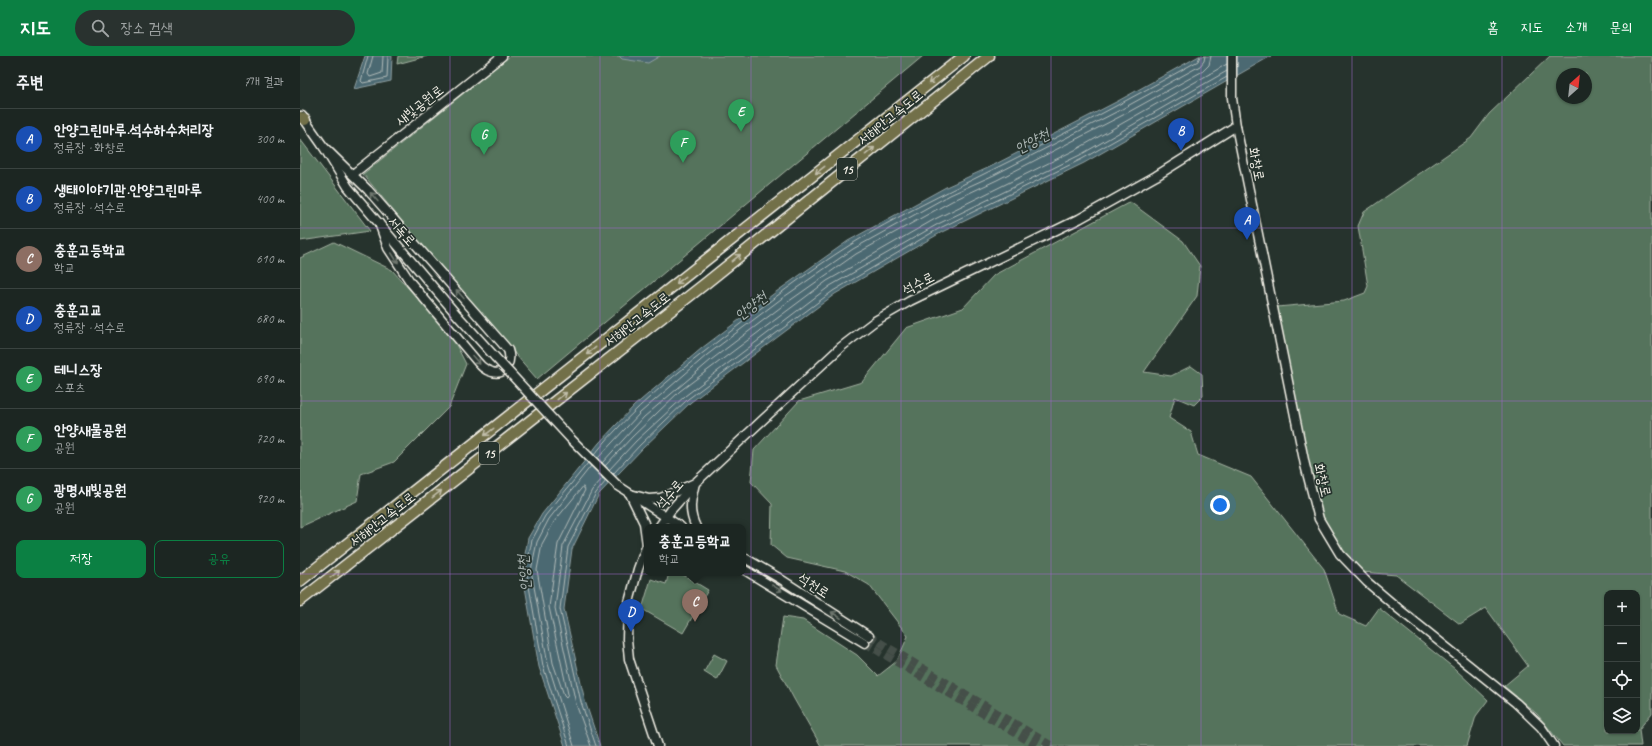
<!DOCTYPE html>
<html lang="ko">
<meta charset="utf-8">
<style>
body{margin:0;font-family:Caveat,"Poor Story",sans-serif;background:#29322f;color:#f1f3f6}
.controls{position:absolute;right:12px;bottom:12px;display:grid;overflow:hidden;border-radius:8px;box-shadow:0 1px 3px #0004}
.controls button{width:36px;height:36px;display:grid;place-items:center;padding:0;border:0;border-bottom:1px solid #3a4340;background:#1c2622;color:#f1f3f6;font:20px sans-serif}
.compass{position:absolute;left:1256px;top:12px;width:36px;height:36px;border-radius:50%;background:#1c2622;box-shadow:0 1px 3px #0004;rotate:27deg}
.you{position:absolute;left:920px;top:449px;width:14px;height:14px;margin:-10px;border:3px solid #fff;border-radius:50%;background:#1a73e8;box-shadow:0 0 0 6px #1a73e833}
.badge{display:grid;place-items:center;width:26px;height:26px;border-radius:50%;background:#0b8043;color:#fff;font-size:13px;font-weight:700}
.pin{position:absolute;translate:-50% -33px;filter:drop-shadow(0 1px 2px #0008)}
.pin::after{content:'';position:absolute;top:21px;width:14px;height:12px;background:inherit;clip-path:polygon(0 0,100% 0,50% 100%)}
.popup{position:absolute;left:344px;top:468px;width:102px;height:52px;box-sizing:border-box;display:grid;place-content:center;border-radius:8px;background:#1c2622;filter:drop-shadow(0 1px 3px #0005);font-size:13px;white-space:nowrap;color:#a0a5a5}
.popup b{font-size:15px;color:#f1f3f6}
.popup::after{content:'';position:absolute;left:50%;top:100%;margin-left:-8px;border:8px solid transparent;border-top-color:#1c2622}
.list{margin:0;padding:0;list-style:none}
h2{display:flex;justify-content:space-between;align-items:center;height:52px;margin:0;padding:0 16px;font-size:17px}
h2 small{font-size:13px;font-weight:400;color:#a0a5a5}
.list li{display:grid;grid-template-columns:26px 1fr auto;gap:12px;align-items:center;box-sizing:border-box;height:60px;padding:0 16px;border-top:1px solid #3a4340}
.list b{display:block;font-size:15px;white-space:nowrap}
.list p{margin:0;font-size:13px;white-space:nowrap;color:#a0a5a5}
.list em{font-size:13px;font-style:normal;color:#a0a5a5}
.actions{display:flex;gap:8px;padding:12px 16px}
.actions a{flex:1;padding:9px 0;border:1px solid #0b8043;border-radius:8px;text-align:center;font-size:14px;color:#0b8043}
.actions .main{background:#0b8043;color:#fff}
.icon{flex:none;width:22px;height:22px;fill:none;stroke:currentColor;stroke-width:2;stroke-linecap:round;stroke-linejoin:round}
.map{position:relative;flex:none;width:1352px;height:690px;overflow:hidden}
header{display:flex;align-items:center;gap:24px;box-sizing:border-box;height:56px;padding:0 20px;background:#0b8043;color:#fff}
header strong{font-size:19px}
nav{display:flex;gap:22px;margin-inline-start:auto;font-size:14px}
.search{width:280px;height:36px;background:#29322f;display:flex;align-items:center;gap:10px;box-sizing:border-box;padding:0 14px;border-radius:22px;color:#a0a5a5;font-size:15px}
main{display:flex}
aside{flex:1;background:#1c2622}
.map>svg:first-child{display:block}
.green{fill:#55735c;stroke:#a4b2a2;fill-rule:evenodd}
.water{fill:#4c6972;stroke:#8f9fa1}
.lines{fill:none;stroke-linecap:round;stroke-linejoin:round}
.shore{stroke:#b1bbb9;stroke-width:1}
.secondary-tunnel{stroke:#455049;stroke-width:8;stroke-dasharray:8 4;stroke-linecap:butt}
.secondary-casing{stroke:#f4f1e8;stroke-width:11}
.highway-casing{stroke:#f4f1e8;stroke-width:13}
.secondary{stroke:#26332d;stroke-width:8}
.highway{stroke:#726f4a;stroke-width:10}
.secondary-bridge-casing{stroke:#f4f1e8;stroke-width:11;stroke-linecap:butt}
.secondary-bridge{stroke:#26332d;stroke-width:8}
.oneway{stroke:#c0bda9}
.oneway2{stroke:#6e766e}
.grid{fill:none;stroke:#9f67cb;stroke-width:1;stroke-opacity:0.55}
.labels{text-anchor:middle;stroke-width:3.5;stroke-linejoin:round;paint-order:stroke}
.shield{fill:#26332d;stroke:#b6b8b0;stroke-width:1}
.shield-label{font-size:13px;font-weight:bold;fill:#f4f1e8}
.street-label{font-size:14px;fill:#f4f1e8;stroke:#26332d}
.water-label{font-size:15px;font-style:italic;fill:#b1bbb9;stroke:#26332d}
</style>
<header>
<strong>지도</strong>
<div class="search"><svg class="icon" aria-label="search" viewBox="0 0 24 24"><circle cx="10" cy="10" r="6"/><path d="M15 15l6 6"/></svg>장소 검색</div>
<nav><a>홈</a><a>지도</a><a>소개</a><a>문의</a></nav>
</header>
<main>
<aside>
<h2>주변<small>7개 결과</small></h2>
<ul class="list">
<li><span class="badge" style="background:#1a4fb4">A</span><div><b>안양그린마루.석수하수처리장</b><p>정류장 · 화창로</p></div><em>300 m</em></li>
<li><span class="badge" style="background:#1a4fb4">B</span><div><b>생태이야기관.안양그린마루</b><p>정류장 · 석수로</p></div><em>400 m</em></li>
<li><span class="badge" style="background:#8d6e63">C</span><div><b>충훈고등학교</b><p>학교</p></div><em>610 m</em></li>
<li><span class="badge" style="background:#1a4fb4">D</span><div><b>충훈고교</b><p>정류장 · 석수로</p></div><em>680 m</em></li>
<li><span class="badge" style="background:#2e9e5b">E</span><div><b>테니스장</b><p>스포츠</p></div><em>690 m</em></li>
<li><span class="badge" style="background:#2e9e5b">F</span><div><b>안양새물공원</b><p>공원</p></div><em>720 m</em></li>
<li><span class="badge" style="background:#2e9e5b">G</span><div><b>광명새빛공원</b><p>공원</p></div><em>920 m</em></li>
</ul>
<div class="actions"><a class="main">저장</a><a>공유</a></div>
</aside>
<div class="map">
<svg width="1352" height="690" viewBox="0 0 1352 690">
<rect width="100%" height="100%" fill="#26332d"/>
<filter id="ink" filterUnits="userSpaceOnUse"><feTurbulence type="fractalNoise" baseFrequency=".025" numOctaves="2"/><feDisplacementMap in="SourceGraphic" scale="8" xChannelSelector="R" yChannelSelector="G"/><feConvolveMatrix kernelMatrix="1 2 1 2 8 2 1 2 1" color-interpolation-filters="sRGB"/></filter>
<g filter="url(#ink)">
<g class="green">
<polygon points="98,0 127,0 97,8"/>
<polygon points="210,0 623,0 237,323 142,214 63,118"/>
<path d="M1250,0H1352V657L1339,673L1341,690H1263L1237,658L1204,630L1228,610L1186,552L1160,568L1096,519L1062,516L1034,485L1021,461L1008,419L977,251L1044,245L1065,237L1068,230L1058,170L1064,156L1171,82L1189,58ZM1262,18H1286V42H1262ZM1307,537H1337V675H1307Z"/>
<polygon points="0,83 70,175 0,185"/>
<polygon points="830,146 883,185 900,210 897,240 844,316 871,320 891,310 902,318 903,340 894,349 875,341 869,362 891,376 898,399 951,421 1024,513 1039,558 1066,570 1079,552 1155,613 1188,644 1176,660 1167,690 521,690 494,643 476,609 483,561 503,564 557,599 578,620 597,605 608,580 569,529 545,515 487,502 471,489 472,448 451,426 454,394 499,345 562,326 606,272 663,252 694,219"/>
<polygon points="34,186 92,214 152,281 166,308 149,351 94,406 61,418 57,445 0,471 0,202"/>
<polygon points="369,517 380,517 408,534 383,577 342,553 351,523 366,528"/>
<polygon points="414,598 427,605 417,624 404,616"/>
</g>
<g class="water">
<polygon points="65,0 92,0 91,25 54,33"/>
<polygon points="319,0 360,0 348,7 322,3"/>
<polygon points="899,0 971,0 784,107 642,176 535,238 391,346 343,392 299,438 272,493 264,553 285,645 300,690 265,690 239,611 222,514 228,482 242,458 299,387 334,350 402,292 476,236 548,185 646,131 690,111 818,45"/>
</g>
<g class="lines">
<g class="shore">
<polyline points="68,0 61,25 63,27 87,22 88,0"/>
<polyline points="73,0 68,18 70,21 82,17 83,0"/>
<path d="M294,399C331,353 379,315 426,279C466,248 507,216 550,189C595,161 644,138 692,114C761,80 830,43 898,5L900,0"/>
<polyline points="298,402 340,357 407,299 481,243 553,193 650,139 694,119 822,53 900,10 904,5 905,0"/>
<polyline points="302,407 344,361 411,304 485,248 556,198 652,145 697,124 825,58 903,15 909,9 911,0"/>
<polyline points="305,410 332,381 380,335 527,225 635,163 777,93 927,8"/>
<polyline points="309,414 336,385 385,340 530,230 638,168 780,99 927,15"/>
<polyline points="313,418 340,389 388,343 533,235 640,172 782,103 927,21"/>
<polygon points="283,431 285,434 258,488 249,551 268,638 266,641 264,639 253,607 237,514 242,488 254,466"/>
<polyline points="269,690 243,610 226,513 232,484 245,460 288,407"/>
<polyline points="274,690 248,608 231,514 237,486 249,463 291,410"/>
<polyline points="291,690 276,648 255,552 263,490 292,434 303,422"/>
<polyline points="296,690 281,646 260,553 268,491 296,437 306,425"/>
</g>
<g class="secondary-tunnel">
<polyline points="569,580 752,690"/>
<polyline points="565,587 737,690"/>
</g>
<g class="secondary-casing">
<g id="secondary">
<polyline points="932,0 932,42 936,70 1005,409 1019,463 1040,498 1067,526 1100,554 1216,647 1241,671 1254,690"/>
<polyline points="2,60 23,90 48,131 157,259 195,301"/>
<path d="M23,90L68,134L208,294C212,305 206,320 192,316C184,314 180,309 175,303L111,227L88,192L79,167"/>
<polyline points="53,118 202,0"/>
<polyline points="317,429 381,471"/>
<polyline points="359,471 371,454 395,427 541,291 575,265 610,245 779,163 856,120 936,70"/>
<polyline points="347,489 338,513 328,550 327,583 329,603 358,690"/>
<path d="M347,489L344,467L330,438L349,443L361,442L395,427C391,444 388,455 396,471"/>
<polyline points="443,501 479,522 569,580"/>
<polyline points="443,513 565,587"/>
</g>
</g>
<g class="highway-casing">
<g id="highway">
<polyline points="0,61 5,64"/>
<polyline points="0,525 664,0"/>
<polyline points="0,545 406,227 689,0"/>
</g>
</g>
<use href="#secondary" class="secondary"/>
<use href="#highway" class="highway"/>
<g class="secondary-bridge-casing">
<polyline id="secondary-bridge" points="195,301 270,382 317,429"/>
</g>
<use href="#secondary-bridge" class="secondary-bridge"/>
</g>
<defs><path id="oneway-shaft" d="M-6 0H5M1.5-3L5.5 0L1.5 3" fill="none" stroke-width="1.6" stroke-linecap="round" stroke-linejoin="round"/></defs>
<g class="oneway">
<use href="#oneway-shaft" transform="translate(633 24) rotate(142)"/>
<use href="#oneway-shaft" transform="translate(570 95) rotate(-39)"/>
<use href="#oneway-shaft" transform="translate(520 114) rotate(142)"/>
<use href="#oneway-shaft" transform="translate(436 202) rotate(-39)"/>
<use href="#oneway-shaft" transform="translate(381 224) rotate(142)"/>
<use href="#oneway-shaft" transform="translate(291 295) rotate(142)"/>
<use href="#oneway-shaft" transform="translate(262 340) rotate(-38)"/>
<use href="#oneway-shaft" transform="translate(189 376) rotate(142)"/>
<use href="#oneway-shaft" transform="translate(137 438) rotate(-38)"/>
<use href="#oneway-shaft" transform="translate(35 518) rotate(-38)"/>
</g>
<g class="oneway2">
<use href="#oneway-shaft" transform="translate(74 141) rotate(-131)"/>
<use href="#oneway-shaft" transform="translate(95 202) rotate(57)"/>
<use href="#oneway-shaft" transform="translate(160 238) rotate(-131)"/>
<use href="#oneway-shaft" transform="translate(176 304) rotate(48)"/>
<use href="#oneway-shaft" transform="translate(477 532) rotate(31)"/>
<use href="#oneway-shaft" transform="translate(536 559) rotate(-147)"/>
</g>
</g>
<path class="grid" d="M150,0V690M300,0V690M451,0V690M601,0V690M751,0V690M901,0V690M1052,0V690M1202,0V690M0,172H1352M0,345H1352M0,518H1352"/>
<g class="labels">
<g class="shield">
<rect x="537" y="102" width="20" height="22" rx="3"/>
<rect x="179" y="386" width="20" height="22" rx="3"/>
</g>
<g class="shield-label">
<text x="547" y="118">15</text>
<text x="189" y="402">15</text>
</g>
<g class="street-label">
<text transform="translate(119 49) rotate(-38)" y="5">새빛공원로</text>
<text transform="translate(590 61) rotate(-39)" y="5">서해안고속도로</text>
<text transform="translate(957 108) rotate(79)" y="5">화창로</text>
<text transform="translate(102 175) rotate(49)" y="5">서독로</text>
<text transform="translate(618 227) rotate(-27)" y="5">석수로</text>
<text transform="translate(337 263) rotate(-38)" y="5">서해안고속도로</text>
<text transform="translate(1023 424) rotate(76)" y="5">화창로</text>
<text transform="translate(369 438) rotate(-49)" y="5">석수로</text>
<text transform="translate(82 463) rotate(-38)" y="5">서해안고속도로</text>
<text transform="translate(514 529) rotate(33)" y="5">석천로</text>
</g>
<g class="water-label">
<text transform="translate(732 85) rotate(-27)" y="5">안양천</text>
<text transform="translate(451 250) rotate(-38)" y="5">안양천</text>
<text transform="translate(224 517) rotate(-95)" y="5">안양천</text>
</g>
</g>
</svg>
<div class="controls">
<button>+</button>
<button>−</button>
<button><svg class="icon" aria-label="locate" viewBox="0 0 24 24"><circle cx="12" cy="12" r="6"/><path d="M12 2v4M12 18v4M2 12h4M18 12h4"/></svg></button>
<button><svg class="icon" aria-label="layers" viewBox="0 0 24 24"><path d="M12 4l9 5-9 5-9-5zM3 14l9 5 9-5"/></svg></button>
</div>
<svg class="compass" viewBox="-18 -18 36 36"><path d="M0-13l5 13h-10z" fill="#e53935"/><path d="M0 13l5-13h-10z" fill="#a0a5a5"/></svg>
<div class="you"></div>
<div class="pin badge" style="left:947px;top:184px;background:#1a4fb4">A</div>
<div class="pin badge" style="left:881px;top:95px;background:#1a4fb4">B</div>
<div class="pin badge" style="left:395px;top:566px;background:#8d6e63">C</div>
<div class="popup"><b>충훈고등학교</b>학교</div>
<div class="pin badge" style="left:331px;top:576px;background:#1a4fb4">D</div>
<div class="pin badge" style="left:441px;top:76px;background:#2e9e5b">E</div>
<div class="pin badge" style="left:383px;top:107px;background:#2e9e5b">F</div>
<div class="pin badge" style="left:184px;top:99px;background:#2e9e5b">G</div>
</div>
</main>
